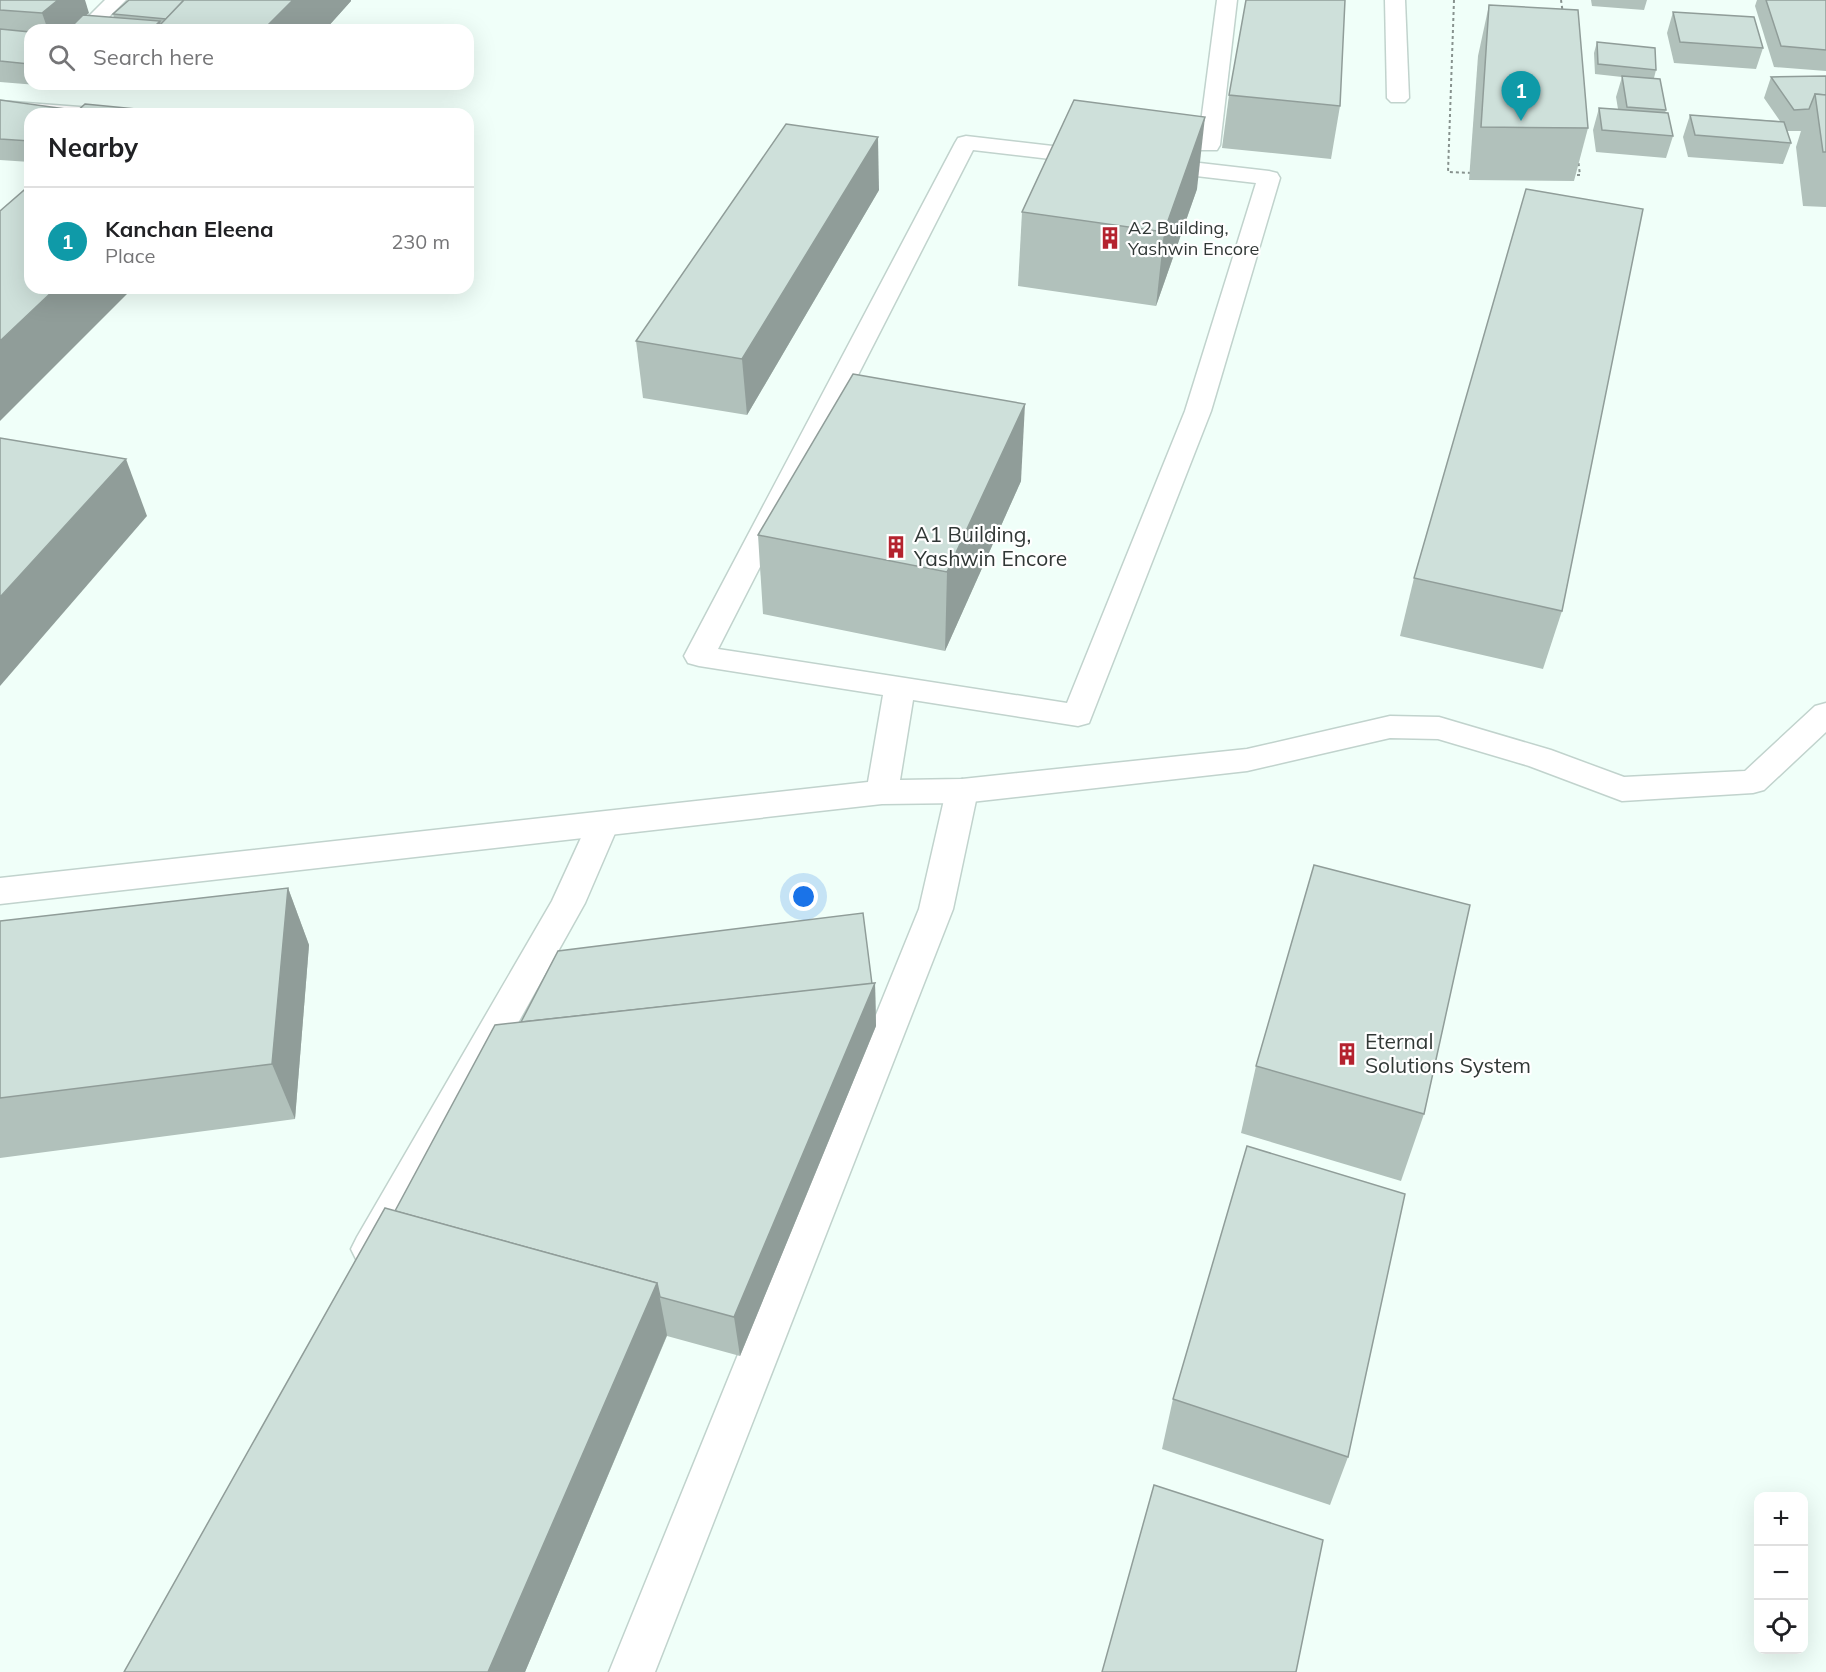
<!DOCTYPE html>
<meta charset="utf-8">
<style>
body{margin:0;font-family:Mulish,sans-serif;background:#f2f2f2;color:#202124}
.controls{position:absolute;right:18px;bottom:18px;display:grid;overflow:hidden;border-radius:12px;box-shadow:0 6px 24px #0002}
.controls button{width:54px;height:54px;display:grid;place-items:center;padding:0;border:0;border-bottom:2px solid #e0e0e0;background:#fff;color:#202124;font:30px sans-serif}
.you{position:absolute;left:804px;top:897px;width:21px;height:21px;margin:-15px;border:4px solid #fff;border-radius:50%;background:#1a73e8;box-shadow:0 0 0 9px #1a73e833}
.badge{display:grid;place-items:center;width:39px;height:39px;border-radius:50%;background:#b4222e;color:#fff;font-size:20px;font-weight:700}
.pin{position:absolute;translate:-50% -50px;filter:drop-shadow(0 2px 3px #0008)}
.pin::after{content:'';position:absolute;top:32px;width:21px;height:18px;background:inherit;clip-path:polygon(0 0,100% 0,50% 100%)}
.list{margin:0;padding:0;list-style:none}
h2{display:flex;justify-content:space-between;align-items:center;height:78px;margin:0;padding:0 24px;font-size:26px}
h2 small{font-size:20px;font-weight:400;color:#757577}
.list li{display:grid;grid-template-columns:39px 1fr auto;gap:18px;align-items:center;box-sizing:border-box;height:108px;padding:0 24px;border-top:2px solid #e0e0e0}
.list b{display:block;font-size:22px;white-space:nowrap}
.list p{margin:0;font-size:20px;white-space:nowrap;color:#757577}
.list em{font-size:20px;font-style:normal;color:#757577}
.icon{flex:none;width:33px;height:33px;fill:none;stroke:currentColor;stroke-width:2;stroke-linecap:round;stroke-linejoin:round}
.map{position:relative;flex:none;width:1826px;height:1672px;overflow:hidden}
.search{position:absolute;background:#fff;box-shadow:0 6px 24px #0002;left:24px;top:24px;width:450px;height:66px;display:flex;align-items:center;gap:15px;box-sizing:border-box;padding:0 21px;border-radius:18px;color:#757577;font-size:22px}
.panel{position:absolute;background:#fff;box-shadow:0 6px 24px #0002;left:24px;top:108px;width:450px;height:186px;border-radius:18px}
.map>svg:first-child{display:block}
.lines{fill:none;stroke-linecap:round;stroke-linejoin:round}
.service-casing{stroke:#c1d3cd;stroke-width:3}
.minor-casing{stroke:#c1d3cd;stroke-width:3}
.path{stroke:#87928e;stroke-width:2;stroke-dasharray:3 3;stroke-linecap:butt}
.service{fill:#fff;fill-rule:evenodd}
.minor{fill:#fff;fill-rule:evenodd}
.wall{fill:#b1c1bb}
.shaded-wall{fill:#909d99}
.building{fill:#cee0da;stroke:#909d99;stroke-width:1.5}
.labels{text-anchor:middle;stroke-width:4.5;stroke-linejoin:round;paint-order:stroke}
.far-poi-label{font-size:18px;fill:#313836;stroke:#fff;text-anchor:start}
.poi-label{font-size:21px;fill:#313836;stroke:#fff;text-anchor:start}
</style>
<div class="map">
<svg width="1826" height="1672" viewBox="0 0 1826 1672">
<rect width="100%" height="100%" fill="#f0fff9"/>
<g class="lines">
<g class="service-casing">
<g id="service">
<polygon points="1385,0 1405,0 1409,98 1405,102 1391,102 1387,98"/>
<polygon points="962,779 973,783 978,791 953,909 655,1672 609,1672 919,909 946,791 951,783"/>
<polygon points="603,812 615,816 619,824 585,903 385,1261 371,1266 357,1261 351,1249 357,1237 552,901 591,816"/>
</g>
</g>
<g class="minor-casing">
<g id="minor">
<polygon points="105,0 126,0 96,30 75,30"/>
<polygon points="1217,0 1237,0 1220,145 1217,150 1201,150 1198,145"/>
<polygon points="0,101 93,108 101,109 104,114 0,113"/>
<path d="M966,136L1269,171L1277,173L1280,178L1211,411L1089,723L1078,726L913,700L900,780L962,779L1247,749L1390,716L1439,717L1551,750L1624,777L1745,771L1815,706L1826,703V732L1764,790L1753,793L1622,801L1529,766L1438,739L1390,738L1247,771L962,803L882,804L0,904V878L868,782L883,695L699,666L688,663L684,656L955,143L958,138ZM973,150L1256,183L1185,411L1067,703L718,649Z"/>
</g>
</g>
<g class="path">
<polyline points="1454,0 1448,172 1473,173"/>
<polyline points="1561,0 1563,14"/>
<polyline points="1571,175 1580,175 1578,159"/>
</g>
<use href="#service" class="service"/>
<use href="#minor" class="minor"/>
</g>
<g class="wall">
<polygon points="0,0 89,13 85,15 114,18 113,14 351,1 325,30 30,30 30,84 38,84 37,85 0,82"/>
<polygon points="1591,0 1647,0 1644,10 1592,6"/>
<polygon points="1757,0 1826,0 1826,71 1774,67 1755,6"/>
<polygon points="1489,5 1588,128 1574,181 1469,180 1478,56"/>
<polygon points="1673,12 1763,48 1756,69 1674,63 1667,33"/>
<polygon points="1597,42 1656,70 1654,78 1666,110 1665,113 1673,136 1666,158 1596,152 1593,130 1599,108 1618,109 1616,97 1622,77 1595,74 1594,53"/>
<polygon points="1826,76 1826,207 1803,206 1796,147 1801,131 1787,131 1791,143 1783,164 1688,157 1683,137 1690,115 1780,121 1764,98 1771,77"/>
<polygon points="1229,95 1340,106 1331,159 1222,148"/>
<polygon points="0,100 30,114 30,162 0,160"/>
<polygon points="1197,189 1156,306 1018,286 1022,212"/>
<polygon points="879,190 747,415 643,398 636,341"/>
<polygon points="1021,481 945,651 763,614 758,535"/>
<polygon points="1414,578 1562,611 1543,669 1400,636"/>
<polygon points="288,888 309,945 295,1119 0,1158 0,921"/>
<polygon points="875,983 876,1026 740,1356 667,1336 525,1672 124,1672 395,1211 872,984"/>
<polygon points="1256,1066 1424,1114 1401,1181 1241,1133"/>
<polygon points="1173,1399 1348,1457 1330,1505 1162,1449"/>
</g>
<g class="shaded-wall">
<polygon points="58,0 85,0 89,13 68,30 48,30 42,13"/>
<polygon points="293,0 351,0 351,1 325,30 263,30"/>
<polygon points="160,21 161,26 159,26 160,30 151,30"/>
<polygon points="66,109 68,114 60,114"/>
<polygon points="1205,117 1197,189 1156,306 1164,232"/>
<polygon points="878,137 879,190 747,415 742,359"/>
<polygon points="56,288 133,288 0,421 0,341"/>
<polygon points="1025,404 1021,481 945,651 947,572"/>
<polygon points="126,459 147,516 0,686 0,597"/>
<polygon points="288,888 309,945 295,1119 272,1064"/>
<polygon points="875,983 876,1026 740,1356 734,1317"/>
<polygon points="657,1283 667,1335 525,1672 488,1672"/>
</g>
<g class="building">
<polygon points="0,0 58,0 42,13 0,10"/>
<polygon points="129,0 184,0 166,19 113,14"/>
<polygon points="184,0 293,0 263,30 211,30 159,26"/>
<polygon points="1246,0 1345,0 1340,106 1229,95"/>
<polygon points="1766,0 1826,0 1826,50 1781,46"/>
<polygon points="1489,5 1578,10 1588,128 1481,127"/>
<polygon points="1673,12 1754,17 1763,48 1680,42"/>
<polygon points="83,15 160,21 151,30 68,30"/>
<polygon points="0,29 30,32 30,63 29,64 0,61"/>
<polygon points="1597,42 1655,48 1656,70 1598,64"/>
<polygon points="1622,76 1660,79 1666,110 1627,107"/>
<polygon points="1826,76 1826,95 1815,94 1809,109 1794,110 1771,77"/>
<polygon points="1815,94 1826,95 1826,152 1823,152"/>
<polygon points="0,100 66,109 60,114 30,114 30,141 0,139"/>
<polygon points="1074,100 1205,117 1164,232 1022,212"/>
<polygon points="85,104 168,112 166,114 74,114"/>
<polygon points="1599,108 1668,113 1673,136 1602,130"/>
<polygon points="1690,115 1784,122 1791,143 1695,135"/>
<polygon points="786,124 878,137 742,359 636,341"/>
<polygon points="30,185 30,288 56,288 0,341 0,211"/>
<polygon points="1526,189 1643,209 1562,611 1414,578"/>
<polygon points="853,374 1025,404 947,572 758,535"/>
<polygon points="0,438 126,459 0,597"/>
<polygon points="1314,865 1470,905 1424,1114 1256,1066"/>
<polygon points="288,888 272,1064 0,1098 0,921"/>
<polygon points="863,913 872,984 521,1022 558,951"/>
<polygon points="875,983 734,1317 660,1297 657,1283 395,1211 495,1025"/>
<polygon points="1247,1146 1405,1194 1348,1457 1173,1399"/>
<polygon points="385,1208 657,1283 488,1672 124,1672"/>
<polygon points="1154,1485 1323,1540 1296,1672 1102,1672"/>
</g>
<defs>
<g id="building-bare" transform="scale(1.8)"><path d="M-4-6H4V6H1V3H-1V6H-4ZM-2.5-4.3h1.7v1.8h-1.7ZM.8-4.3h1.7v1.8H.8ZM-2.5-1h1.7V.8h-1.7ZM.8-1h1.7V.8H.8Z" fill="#b4222e" stroke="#fff" stroke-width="2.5" paint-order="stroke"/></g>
</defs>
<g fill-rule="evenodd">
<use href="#building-bare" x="1110" y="238"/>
<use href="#building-bare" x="896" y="547"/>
<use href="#building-bare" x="1347" y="1054"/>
</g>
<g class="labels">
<g class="far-poi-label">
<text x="1128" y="234">A2 Building,<tspan x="1128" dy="21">Yashwin Encore</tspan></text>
</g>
<g class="poi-label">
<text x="914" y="542">A1 Building,<tspan x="914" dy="24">Yashwin Encore</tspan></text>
<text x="1365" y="1049">Eternal<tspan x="1365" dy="24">Solutions System</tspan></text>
</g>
</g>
</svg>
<div class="controls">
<button>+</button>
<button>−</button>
<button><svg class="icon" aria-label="locate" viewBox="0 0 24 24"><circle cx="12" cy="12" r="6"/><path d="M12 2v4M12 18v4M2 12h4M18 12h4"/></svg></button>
</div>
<div class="you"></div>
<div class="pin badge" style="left:1521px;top:121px;background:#0f9aa8">1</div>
<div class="search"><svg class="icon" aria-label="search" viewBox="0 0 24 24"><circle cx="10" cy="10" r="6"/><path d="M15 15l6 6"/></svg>Search here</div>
<section class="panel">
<h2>Nearby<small></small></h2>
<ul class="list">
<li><span class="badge" style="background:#0f9aa8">1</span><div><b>Kanchan Eleena</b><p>Place</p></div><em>230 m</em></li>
</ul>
</section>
</div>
